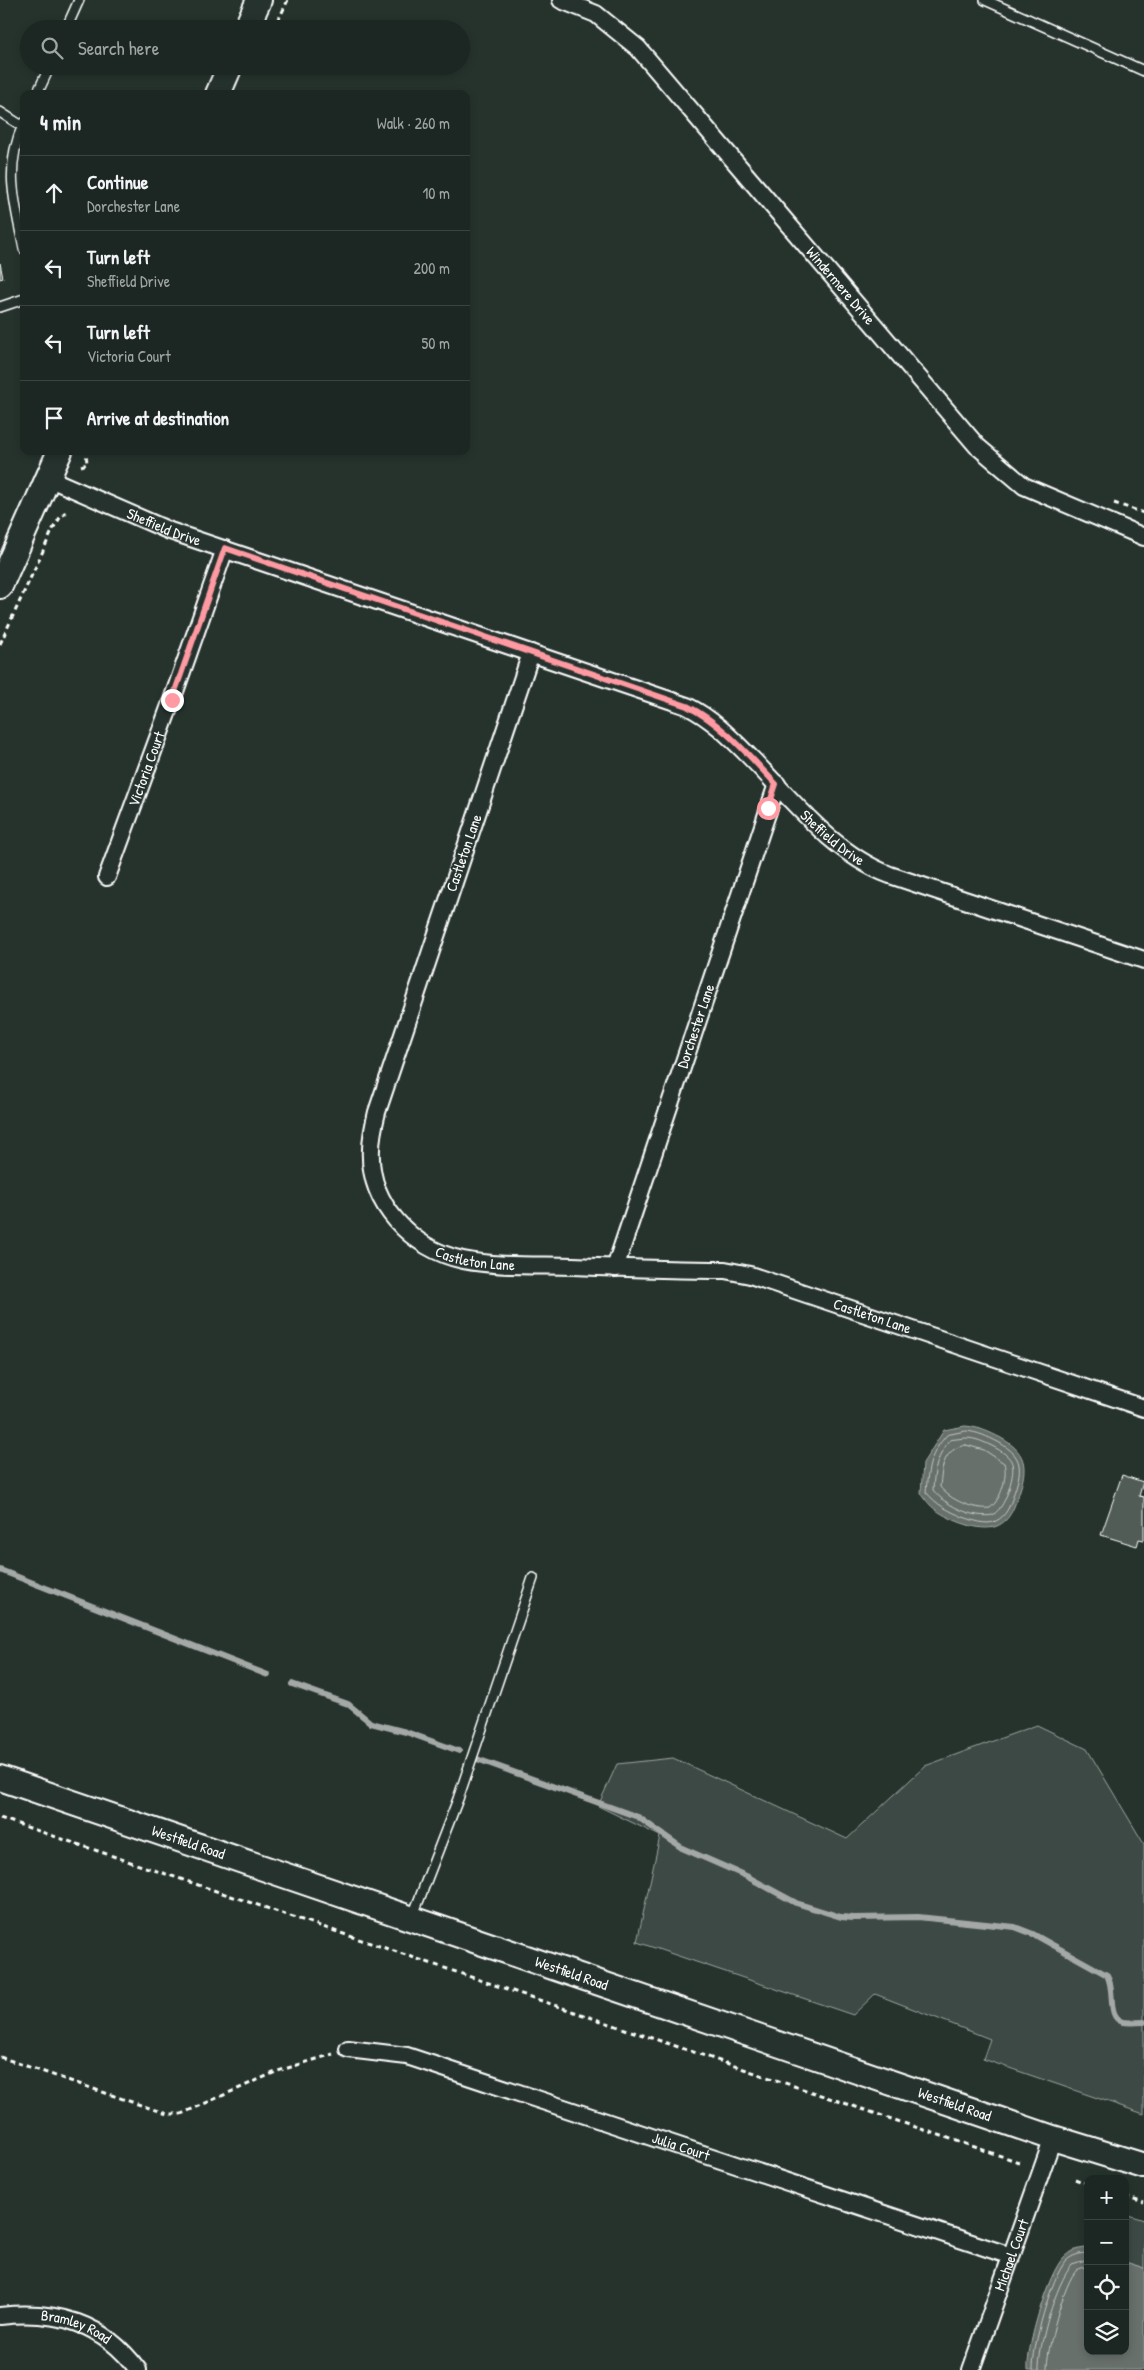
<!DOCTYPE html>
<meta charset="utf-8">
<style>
body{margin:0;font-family:"Patrick Hand",sans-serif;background:#252e2a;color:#f1f3f6}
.controls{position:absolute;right:15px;bottom:15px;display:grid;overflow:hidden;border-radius:10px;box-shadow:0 2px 8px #0003}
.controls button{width:45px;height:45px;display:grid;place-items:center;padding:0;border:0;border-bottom:1px solid #3a4340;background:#1c2622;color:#f1f3f6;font:25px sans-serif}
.stop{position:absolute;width:15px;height:15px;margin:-11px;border:4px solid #ff9aa2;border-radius:50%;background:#fff}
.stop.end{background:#ff9aa2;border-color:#fff;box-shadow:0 1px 5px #0008}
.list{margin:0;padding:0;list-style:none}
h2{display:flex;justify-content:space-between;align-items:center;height:65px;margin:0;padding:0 20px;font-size:21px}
h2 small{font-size:16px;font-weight:400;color:#a0a5a5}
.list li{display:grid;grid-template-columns:32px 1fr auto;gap:15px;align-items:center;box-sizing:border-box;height:75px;padding:0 20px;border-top:1px solid #3a4340}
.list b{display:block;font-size:19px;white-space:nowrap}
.list p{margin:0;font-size:16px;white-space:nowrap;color:#a0a5a5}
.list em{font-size:16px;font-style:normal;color:#a0a5a5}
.icon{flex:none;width:28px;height:28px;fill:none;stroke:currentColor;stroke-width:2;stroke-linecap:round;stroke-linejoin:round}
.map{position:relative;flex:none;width:1144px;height:2370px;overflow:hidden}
.search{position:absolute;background:#1c2622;box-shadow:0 2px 8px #0003;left:20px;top:20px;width:450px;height:55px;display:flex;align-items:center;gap:12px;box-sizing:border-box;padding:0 18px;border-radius:28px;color:#a0a5a5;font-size:19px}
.panel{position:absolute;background:#1c2622;box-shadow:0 2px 8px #0003;left:20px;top:90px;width:450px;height:365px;border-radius:10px}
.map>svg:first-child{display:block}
.green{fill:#3e4944;stroke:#9ea4a2}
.water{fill:#67706c;stroke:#a4a9a7}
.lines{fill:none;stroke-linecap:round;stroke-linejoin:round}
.shore{stroke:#c2c6c4;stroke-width:1}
.stream{stroke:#a4a9a7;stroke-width:6}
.building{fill:#515c57;stroke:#fff}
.lane-casing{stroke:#fff;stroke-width:12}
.street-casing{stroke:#fff;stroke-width:20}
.secondary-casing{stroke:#fff;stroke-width:28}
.path{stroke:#fff;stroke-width:3;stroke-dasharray:5 4;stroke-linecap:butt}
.lane{stroke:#26332d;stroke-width:9}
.street{stroke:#26332d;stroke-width:16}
.secondary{stroke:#26332d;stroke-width:24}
.route{stroke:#ff9aa2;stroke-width:6}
.labels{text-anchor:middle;stroke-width:4;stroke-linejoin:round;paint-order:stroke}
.street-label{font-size:15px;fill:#fff;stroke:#26332d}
</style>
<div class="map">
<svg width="1144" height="2370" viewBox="0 0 1144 2370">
<rect width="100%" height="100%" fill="#26332d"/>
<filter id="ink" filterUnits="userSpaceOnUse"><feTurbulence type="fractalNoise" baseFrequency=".02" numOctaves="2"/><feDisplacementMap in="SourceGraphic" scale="10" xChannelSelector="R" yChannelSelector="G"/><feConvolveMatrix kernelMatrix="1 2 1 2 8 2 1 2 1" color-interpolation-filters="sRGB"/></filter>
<g filter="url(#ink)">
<g class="green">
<polygon points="1037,1725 1087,1749 1144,1844 1144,2114 983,2059 990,2039 875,1994 853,2015 637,1942 660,1836 598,1806 617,1764 673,1758 847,1839 925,1766"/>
<polygon points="1125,2214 1144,2220 1144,2268 1125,2262"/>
</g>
<g class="water">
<path d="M965,1426C979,1427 989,1432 1001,1438C1030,1454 1027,1471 1017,1499C1013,1510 1009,1521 997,1526C981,1533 950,1520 936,1510C930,1506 925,1499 921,1493L923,1463L944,1430Z"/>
<path d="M1085,2248L1088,2249V2351H1125V2262L1144,2268V2370H1028C1026,2348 1048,2272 1064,2257C1070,2251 1077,2249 1085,2248Z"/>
</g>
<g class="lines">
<g class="shore">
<path d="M966,1431C978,1432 988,1437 998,1442C1025,1457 1022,1470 1013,1496C1010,1506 1006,1516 996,1521C986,1526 973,1520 963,1517C947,1510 937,1505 926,1492C928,1468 930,1453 947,1435Z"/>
<path d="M966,1438C975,1438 984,1442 992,1446C1015,1458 1016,1464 1009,1489C1005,1500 1002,1508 993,1515C973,1519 945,1505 933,1490C934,1470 937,1456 950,1440Z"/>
<path d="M966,1445L984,1450L1004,1463C1008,1476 1001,1500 990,1508C974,1510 950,1500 940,1487C942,1467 943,1449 966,1445Z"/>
<path d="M1033,2370C1032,2348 1051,2277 1066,2261C1072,2255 1080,2253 1088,2253"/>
<path d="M1039,2370C1038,2346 1056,2283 1072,2265L1088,2260"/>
<path d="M1047,2370C1046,2352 1064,2281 1077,2270C1080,2268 1084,2267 1088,2267"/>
</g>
<g class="stream">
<polyline points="0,1570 268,1675"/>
<polyline points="292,1684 348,1704 371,1723 406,1732 459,1751"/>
<path d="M477,1759L638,1817L682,1848L746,1876L796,1903L841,1917L854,1918L918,1917L1015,1927L1033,1934L1107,1975C1116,1991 1106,2018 1123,2022C1130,2023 1137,2022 1144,2022"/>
</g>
</g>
<g class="building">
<polygon points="0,263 3,278 0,279"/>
<polygon points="1122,1475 1143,1482 1139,1496 1144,1497 1144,1540 1139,1539 1137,1546 1101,1535"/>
</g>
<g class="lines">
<g class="lane-casing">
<g id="lane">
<polyline points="985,0 1144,71"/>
<polyline points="66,29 79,0"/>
<polyline points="37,94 50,66"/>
<polyline points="0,112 22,126"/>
<path d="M24,123C3,168 15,203 24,249"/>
<polyline points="0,307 24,299"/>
<polyline points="412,1918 458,1799 533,1578"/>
</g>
</g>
<g class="street-casing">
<g id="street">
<path id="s1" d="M561,0L596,14L638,48L977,446L1024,486L1144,537"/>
<path id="s2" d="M48,478L170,531L687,706C713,719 731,738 752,759C793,801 834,854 890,875L1144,960"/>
<path id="s3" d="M531,653L377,1112C374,1124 371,1137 371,1149C368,1204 412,1249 463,1260C498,1267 537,1265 573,1266C624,1268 675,1270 725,1270L750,1275L1144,1408"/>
<path id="s4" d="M107,877L172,700L225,549"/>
<path id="s5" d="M615,1268L777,784"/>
<path id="s6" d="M348,2049L407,2056L1011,2256"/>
<path id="s7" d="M0,2316C56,2310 103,2322 138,2370"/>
<path id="s8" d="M971,2370L1053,2138"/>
</g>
</g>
<g class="secondary-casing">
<g id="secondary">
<polyline points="246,29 259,0"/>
<polyline points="218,94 230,66"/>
<polyline points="0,586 60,451"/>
<path id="s9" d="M0,1778L1053,2138L1144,2166"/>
</g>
</g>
<g class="path">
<polyline points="274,29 288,0"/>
<polyline points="81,466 87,464 86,451"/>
<polyline points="1114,503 1144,513"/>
<polyline points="0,644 54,527 61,516 65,514 62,509"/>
<polyline points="0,1818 1019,2162"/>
<polyline points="0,2057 167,2114 181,2114 278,2071 333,2054"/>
<polyline points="1075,2179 1088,2184"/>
<polyline points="1125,2196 1144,2202"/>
</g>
<use href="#lane" class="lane"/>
<use href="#street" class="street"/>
<use href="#secondary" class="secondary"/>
</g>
</g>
<g class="lines" filter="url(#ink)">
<path class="route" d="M172,700L225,548L687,706C723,724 749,756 776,784L768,808"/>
</g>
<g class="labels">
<g class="street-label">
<text dy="5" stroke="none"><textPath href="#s1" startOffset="404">Windermere Drive</textPath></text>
<text dy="5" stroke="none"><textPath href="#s2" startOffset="126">Sheffield Drive</textPath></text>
<text dy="5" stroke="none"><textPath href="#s4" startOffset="115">Victoria Court</textPath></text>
<text dy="5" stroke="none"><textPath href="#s2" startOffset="876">Sheffield Drive</textPath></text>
<text transform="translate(464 853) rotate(-71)" y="5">Castleton Lane</text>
<text dy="5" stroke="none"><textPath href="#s5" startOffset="255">Dorchester Lane</textPath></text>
<text dy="5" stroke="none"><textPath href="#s3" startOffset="690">Castleton Lane</textPath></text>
<text dy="5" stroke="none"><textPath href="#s3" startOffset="1095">Castleton Lane</textPath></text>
<text dy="5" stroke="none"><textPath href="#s9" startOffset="199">Westfield Road</textPath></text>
<text dy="5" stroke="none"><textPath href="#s9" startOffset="604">Westfield Road</textPath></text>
<text dy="5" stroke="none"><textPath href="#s9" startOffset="1009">Westfield Road</textPath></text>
<text dy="5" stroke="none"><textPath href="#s6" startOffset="348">Julia Court</textPath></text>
<text dy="5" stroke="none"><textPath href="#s8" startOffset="122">Michael Court</textPath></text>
<text dy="5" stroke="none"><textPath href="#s7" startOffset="78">Bramley Road</textPath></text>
</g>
</g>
</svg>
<div class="controls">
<button>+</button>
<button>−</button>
<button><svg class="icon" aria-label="locate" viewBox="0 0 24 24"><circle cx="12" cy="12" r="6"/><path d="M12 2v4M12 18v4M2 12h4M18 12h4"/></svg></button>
<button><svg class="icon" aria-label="layers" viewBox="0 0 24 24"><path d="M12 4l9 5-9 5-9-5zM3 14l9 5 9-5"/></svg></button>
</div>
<div class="stop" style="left:768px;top:808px"></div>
<div class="stop end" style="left:172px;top:700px"></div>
<div class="search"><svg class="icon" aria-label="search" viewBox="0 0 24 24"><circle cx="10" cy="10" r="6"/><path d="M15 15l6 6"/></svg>Search here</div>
<section class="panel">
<h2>4 min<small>Walk · 260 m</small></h2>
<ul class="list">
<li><svg class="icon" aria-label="ahead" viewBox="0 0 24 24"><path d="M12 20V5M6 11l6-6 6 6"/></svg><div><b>Continue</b><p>Dorchester Lane</p></div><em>10 m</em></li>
<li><svg class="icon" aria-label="left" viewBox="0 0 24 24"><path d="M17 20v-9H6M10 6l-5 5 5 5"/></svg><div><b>Turn left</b><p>Sheffield Drive</p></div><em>200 m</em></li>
<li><svg class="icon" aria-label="left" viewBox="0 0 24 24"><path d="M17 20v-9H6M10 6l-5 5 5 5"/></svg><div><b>Turn left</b><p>Victoria Court</p></div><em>50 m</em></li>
<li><svg class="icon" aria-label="arrive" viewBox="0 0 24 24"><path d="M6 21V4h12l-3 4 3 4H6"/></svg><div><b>Arrive at destination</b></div></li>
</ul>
</section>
</div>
